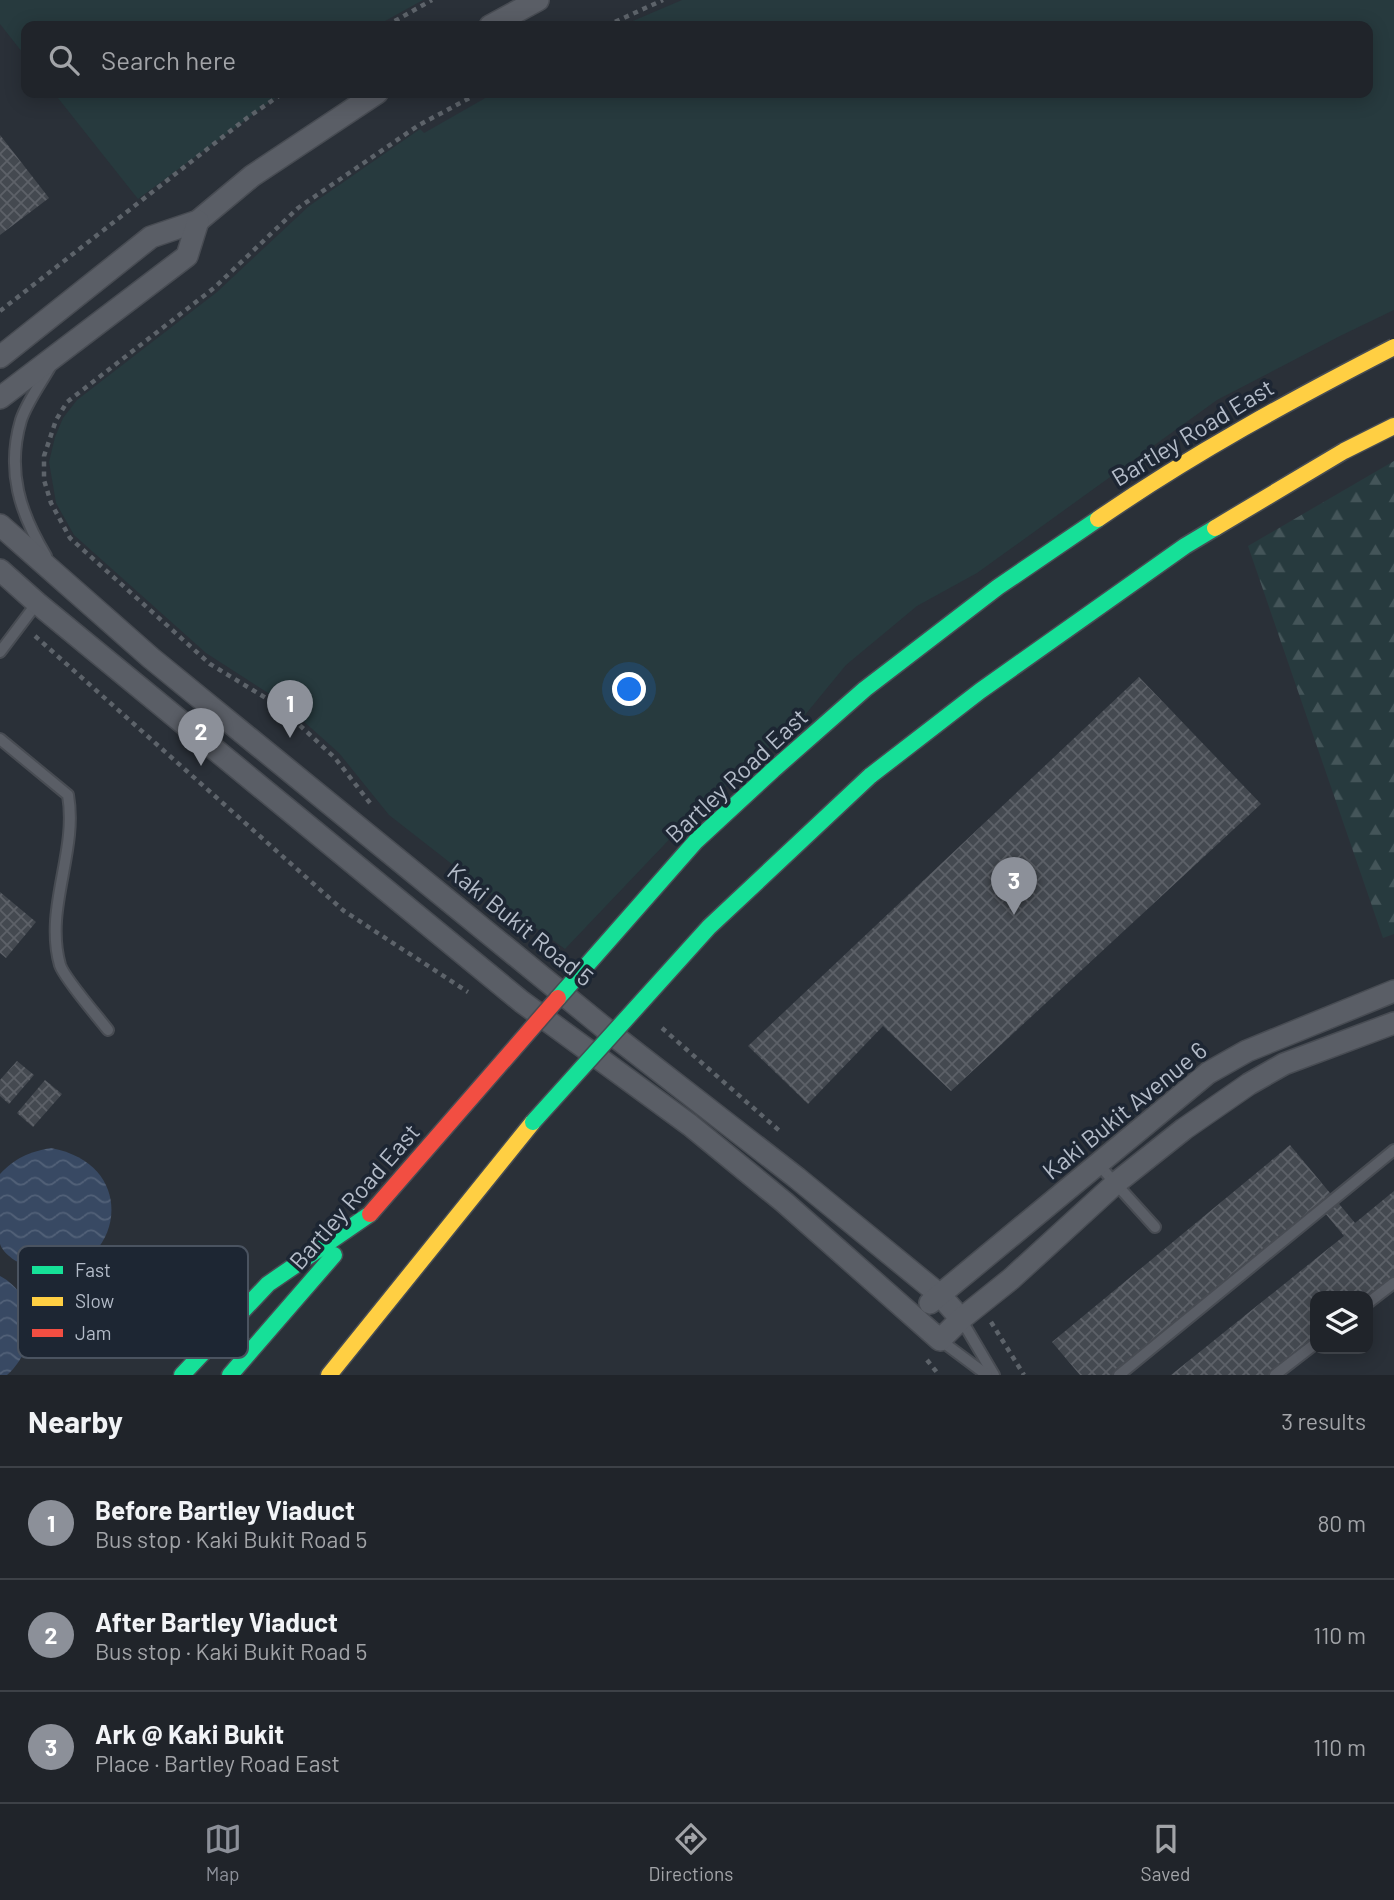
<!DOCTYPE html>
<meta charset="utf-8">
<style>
body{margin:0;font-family:Barlow,sans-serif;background:#282c32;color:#f1f3f6}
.controls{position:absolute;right:21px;bottom:21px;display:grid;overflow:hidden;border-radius:14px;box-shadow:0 4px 18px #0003}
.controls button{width:63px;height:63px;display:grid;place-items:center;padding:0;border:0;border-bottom:2px solid #3d4147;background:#20242a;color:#f1f3f6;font:35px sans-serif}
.you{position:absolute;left:630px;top:690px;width:24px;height:24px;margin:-18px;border:5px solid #fff;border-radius:50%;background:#1a73e8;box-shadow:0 0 0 10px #1a73e833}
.badge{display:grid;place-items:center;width:46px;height:46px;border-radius:50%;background:#8c9099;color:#fff;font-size:23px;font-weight:700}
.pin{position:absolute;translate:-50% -58px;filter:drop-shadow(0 2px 4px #0008)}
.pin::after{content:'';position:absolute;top:37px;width:24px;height:21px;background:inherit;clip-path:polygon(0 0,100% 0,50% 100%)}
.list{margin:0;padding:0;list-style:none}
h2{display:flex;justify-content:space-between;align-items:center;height:91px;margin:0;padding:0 28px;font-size:30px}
h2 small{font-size:23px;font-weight:400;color:#a2a4a8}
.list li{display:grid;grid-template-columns:46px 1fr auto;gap:21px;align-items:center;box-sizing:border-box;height:112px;padding:0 28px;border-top:2px solid #3d4147}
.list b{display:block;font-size:26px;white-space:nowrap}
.list p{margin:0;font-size:23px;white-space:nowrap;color:#a2a4a8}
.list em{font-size:23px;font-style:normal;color:#a2a4a8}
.icon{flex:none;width:38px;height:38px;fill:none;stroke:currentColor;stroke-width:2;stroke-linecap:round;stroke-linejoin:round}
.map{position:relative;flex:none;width:1394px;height:1375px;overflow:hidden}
.search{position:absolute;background:#20242a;box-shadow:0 4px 18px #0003;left:21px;right:21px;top:21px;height:77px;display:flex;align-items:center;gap:18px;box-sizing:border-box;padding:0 24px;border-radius:14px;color:#a2a4a8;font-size:26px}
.sheet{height:427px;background:#20242a}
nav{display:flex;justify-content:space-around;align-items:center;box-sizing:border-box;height:98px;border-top:2px solid #3d4147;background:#20242a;font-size:19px;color:#a2a4a8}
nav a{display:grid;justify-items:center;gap:4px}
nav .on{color:#8c9099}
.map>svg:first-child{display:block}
.grass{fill:#273a3e}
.forest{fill:url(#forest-firs)}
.water{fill:url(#water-waves)}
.building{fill:url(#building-cross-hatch)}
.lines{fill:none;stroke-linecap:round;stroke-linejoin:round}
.lane-casing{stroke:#484c53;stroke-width:14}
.street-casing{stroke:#484c53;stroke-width:24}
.fast-casing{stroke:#474c53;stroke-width:19}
.slow-casing{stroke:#474c53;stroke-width:19}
.path{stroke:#5d636a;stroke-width:4.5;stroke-dasharray:5 5;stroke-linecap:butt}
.lane{stroke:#5a5e66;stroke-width:10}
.street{stroke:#5a5e66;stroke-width:21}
.fast{stroke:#16e098;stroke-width:16}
.slow{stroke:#ffcf43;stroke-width:16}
.fast-bridge-casing{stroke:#474c53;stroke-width:19;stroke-linecap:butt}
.slow-bridge-casing{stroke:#474c53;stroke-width:19;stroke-linecap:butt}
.jam-bridge-casing{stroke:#474c53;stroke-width:19;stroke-linecap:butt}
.fast-bridge{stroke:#16e098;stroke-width:16}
.slow-bridge{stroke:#ffcf43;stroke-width:16}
.jam-bridge{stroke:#f24e42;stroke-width:16}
.labels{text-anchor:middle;stroke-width:7;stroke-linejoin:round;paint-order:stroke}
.street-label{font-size:24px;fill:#b4bcc9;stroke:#1d2633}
.key{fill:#1d2633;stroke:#4a5360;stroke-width:2}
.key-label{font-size:19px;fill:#b4bcc9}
</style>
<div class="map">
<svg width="1394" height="1375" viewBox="0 0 1394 1375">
<defs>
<pattern id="forest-firs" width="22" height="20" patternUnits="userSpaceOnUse" patternTransform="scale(1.75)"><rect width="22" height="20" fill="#273a3e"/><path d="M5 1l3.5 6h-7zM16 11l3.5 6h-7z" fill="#445559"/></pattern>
<pattern id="water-waves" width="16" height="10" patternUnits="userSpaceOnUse" patternTransform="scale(1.75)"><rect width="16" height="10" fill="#384963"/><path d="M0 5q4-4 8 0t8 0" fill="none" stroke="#526178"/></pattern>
<pattern id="building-cross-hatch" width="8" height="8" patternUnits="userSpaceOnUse" patternTransform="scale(1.75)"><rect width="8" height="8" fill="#444950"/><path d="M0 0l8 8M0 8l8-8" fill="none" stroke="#5d6168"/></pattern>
</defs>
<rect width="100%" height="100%" fill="#2a3038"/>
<g class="grass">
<polygon points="0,0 423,0 376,26 26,26 26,57 0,24"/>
<polygon points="682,0 1394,0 1394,310 1340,336 1217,400 977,573 917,606 846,665 805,715 682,826 565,949 503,904 389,815 339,753 282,702 206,653 74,535 56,503 49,462 55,437 63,418 77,400 217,292 309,206 420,129 424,133 494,93 1368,93 1368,26 621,26"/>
<polygon points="54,93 282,93 138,199"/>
</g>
<polygon class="forest" points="1394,461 1394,934 1383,938 1248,546"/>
<g class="water">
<path d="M51,1148C152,1167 114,1293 28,1267C19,1264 3,1254 0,1244C0,1232 0,1189 0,1174C15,1158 29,1152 51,1148Z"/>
<path d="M0,1276C38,1296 38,1348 7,1375H0Z"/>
</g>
<g class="building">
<polygon points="0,135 49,198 0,235"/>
<polygon points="1139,677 1261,804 951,1091 883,1026 808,1104 748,1046"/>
<polygon points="0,892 36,922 6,958 0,953"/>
<polygon points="17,1061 34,1075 9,1104 0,1096 0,1080"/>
<polygon points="45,1080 62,1094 33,1127 17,1113"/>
<polygon points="1290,1145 1355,1223 1394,1191 1394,1285 1368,1307 1368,1296 1315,1296 1315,1350 1285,1375 1171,1375 1344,1236 1325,1213 1123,1375 1080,1375 1052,1342"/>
</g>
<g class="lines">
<g class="lane-casing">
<g id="lane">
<path d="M46,556C20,513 6,471 21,420C27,402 41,383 50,367"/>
<polyline points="0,652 37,603"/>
<path d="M0,739L68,795C78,852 44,908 60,965C64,978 98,1017 108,1030"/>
<polyline points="1098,1164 1155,1227"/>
<polyline points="1368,1303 1394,1283"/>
<polyline points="961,1319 994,1375"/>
<polyline points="940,1340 987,1375"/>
<polyline points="1119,1375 1394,1150"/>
<polyline points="1275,1375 1315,1344"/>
</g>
</g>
<g class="street-casing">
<g id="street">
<polyline points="490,26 538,0"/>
<polyline points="0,357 151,237 198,221 252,176 377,93"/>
<polyline points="0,398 187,256 198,221"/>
<polyline points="0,525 151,658 613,1035 797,1178 940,1295 961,1319"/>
<polyline points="0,570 37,603 522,1002 690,1125 784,1202 940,1340 961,1319 1011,1279 1116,1183 1184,1129 1249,1084 1284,1064 1394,1023"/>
<polyline points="930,1303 1208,1073 1247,1051 1394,991"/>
</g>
</g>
<g class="fast-casing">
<g id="fast">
<polyline points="870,776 980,691 1185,546 1215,528"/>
<polyline points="182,1375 268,1284 370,1214"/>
<polyline points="230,1375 334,1255"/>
</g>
</g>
<g class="slow-casing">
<g id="slow">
<polyline points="1215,528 1344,451 1394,426"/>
<polyline points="329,1375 533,1122"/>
</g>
</g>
<g class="path">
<polyline points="386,26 432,0"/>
<polyline points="606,26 663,0"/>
<polyline points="0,311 247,118 283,93"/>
<polyline points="35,636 344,911 468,992"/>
<polyline points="370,803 335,758 279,706 210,664 70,538 51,503 44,480 44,456 56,420 67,402 214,288 298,208 419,125 479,93"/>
<polyline points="474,887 560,951"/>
<polyline points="662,1028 782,1133"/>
<polyline points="991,1322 1024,1375"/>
<polyline points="927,1360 939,1375"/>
</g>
<use href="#lane" class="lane"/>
<use href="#street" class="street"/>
<use href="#fast" class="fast"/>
<use href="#slow" class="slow"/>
<g class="fast-bridge-casing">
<g id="fast-bridge">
<polyline points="558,998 696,841 773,770 865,689 998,587 1098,519"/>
<polyline points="533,1122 709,927 870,776"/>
</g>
</g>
<g class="slow-bridge-casing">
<path id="slow-bridge" d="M1098,519C1192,454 1293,399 1394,347"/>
</g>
<g class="jam-bridge-casing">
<polyline id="jam-bridge" points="370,1214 558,998"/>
</g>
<use href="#fast-bridge" class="fast-bridge"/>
<use href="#slow-bridge" class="slow-bridge"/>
<use href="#jam-bridge" class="jam-bridge"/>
</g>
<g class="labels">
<g class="street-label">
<text transform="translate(1193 433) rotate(-31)" y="8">Bartley Road East</text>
<text transform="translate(737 776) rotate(-43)" y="8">Bartley Road East</text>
<text transform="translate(520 925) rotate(39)" y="8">Kaki Bukit Road 5</text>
<text transform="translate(1125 1111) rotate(-39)" y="8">Kaki Bukit Avenue 6</text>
<text transform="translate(355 1197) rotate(-49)" y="8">Bartley Road East</text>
</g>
</g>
<rect x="18" y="1246" width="230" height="112" rx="10" class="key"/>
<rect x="32" y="1266" width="31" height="8" fill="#16e098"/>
<rect x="32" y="1297" width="31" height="9" fill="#ffcf43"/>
<rect x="32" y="1329" width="31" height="8" fill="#f24e42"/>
<g class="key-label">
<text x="75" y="1277">Fast</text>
<text x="75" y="1308">Slow</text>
<text x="75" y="1340">Jam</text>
</g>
</svg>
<div class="controls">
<button><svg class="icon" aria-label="layers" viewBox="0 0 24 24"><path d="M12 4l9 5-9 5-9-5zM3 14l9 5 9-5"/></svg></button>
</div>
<div class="you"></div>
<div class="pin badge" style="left:290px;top:738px">1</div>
<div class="pin badge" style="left:201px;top:766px">2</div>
<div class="pin badge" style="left:1014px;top:915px">3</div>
<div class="search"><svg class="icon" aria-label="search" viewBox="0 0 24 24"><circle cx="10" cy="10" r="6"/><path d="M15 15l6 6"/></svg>Search here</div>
</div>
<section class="sheet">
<h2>Nearby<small>3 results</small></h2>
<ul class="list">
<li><span class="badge">1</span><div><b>Before Bartley Viaduct</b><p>Bus stop · Kaki Bukit Road 5</p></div><em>80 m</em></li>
<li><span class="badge">2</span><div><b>After Bartley Viaduct</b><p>Bus stop · Kaki Bukit Road 5</p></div><em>110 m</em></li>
<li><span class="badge">3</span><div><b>Ark @ Kaki Bukit</b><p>Place · Bartley Road East</p></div><em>110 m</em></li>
</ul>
</section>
<nav>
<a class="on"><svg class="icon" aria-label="map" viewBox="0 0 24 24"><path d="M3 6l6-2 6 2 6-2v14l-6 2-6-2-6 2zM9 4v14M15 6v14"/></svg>Map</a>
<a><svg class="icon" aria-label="directions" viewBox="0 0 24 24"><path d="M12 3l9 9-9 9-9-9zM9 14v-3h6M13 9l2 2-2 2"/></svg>Directions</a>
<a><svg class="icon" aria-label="saved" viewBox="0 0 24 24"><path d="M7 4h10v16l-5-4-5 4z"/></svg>Saved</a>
</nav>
